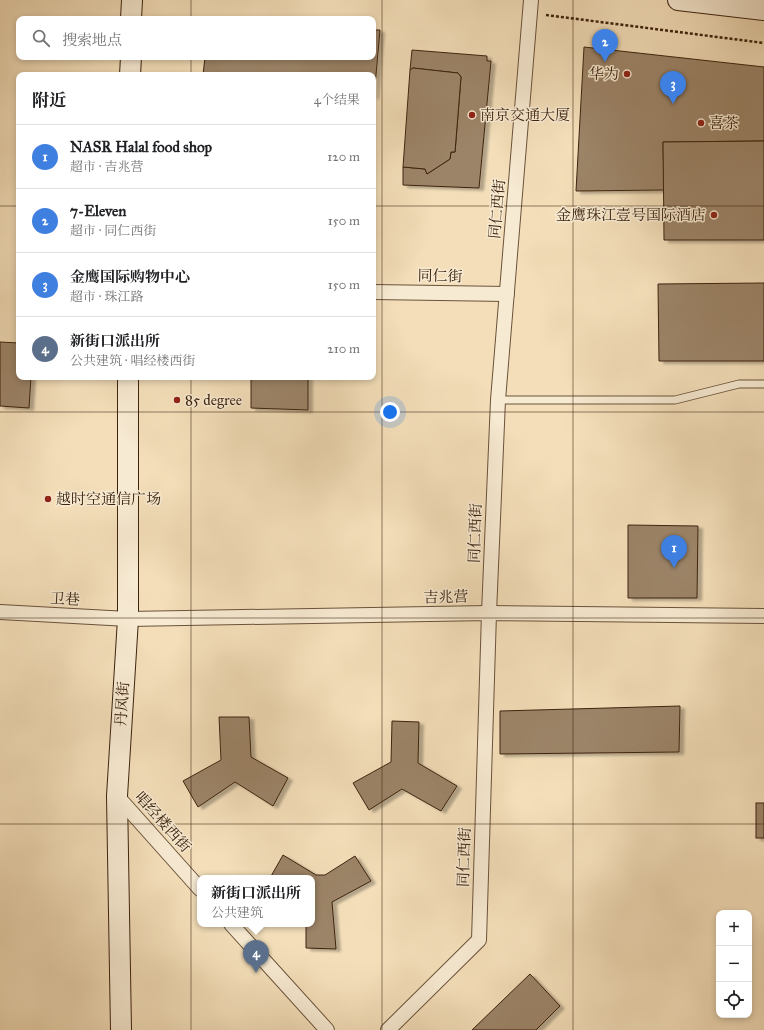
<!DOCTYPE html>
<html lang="zh">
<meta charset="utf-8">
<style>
body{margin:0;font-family:"IM FELL Great Primer","Noto Serif SC",serif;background:#f2f2f2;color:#202124}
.controls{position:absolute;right:12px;bottom:12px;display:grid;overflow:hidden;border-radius:8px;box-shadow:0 2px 6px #0003}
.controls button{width:36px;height:36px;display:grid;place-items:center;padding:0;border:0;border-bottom:1px solid #e0e0e0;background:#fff;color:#202124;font:20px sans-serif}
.you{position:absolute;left:390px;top:412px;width:14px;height:14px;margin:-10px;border:3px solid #fff;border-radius:50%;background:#1a73e8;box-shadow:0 0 0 6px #1a73e833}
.badge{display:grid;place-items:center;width:26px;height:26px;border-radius:50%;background:#8f2418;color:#fff;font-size:13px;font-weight:700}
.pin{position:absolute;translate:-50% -33px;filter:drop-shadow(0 1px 2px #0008)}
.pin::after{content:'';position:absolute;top:21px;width:14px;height:12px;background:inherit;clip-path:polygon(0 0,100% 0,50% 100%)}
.popup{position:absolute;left:197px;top:875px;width:118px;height:52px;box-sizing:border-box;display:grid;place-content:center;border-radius:8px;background:#fff;filter:drop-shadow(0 1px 3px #0005);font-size:13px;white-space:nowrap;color:#757577}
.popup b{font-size:15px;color:#202124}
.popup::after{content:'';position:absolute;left:50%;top:100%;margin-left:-8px;border:8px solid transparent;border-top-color:#fff}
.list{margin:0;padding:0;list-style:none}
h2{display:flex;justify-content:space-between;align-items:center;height:52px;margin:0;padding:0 16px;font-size:17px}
h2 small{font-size:13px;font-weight:400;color:#757577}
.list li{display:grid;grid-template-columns:26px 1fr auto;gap:12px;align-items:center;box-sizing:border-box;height:64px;padding:0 16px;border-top:1px solid #e0e0e0}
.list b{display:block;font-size:15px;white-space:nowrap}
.list p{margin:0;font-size:13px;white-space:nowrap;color:#757577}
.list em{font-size:13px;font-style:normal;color:#757577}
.icon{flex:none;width:22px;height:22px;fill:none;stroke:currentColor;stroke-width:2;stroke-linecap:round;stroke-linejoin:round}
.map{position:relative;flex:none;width:764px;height:1030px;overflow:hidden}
.search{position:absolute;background:#fff;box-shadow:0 2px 6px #0003;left:16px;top:16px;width:360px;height:44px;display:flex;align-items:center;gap:10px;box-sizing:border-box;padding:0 14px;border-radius:8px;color:#757577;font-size:15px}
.panel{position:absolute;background:#fff;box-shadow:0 2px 6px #0003;left:16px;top:72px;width:360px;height:308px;border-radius:8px}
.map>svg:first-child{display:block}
.building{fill:#9c8467;stroke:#3d230f;filter:url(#shadow)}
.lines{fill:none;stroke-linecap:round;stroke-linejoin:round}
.service-casing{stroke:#6a523a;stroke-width:9}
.minor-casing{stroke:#6a523a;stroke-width:16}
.secondary-casing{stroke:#3d230f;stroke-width:22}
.path{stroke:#3d230f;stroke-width:2.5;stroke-dasharray:3 2;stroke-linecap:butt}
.service{stroke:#f7ead2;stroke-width:7}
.minor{stroke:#f7ead2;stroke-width:14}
.secondary{stroke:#f7ead2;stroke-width:20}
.grid{fill:none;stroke:#3d230f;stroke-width:1;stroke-opacity:0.55}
.poi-dot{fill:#8f2418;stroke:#f7ead2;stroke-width:1.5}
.labels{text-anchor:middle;stroke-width:3;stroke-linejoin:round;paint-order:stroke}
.poi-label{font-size:15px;fill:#3d230f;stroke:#f7ead2;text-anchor:start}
.street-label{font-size:15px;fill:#3d230f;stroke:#f7ead2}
</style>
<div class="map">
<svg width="764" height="1030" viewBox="0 0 764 1030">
<defs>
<filter id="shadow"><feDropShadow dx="4.5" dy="2.5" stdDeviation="1" flood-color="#0004"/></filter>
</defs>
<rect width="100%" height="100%" fill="#f3deb9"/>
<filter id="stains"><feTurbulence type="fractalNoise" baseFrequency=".005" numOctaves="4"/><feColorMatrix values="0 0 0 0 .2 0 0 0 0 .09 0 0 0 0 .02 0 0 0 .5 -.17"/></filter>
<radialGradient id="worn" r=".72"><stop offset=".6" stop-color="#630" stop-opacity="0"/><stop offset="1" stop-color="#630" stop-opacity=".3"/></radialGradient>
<g class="building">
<polygon points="373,30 380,30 374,97 373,96 373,75 203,75 205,57 373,57"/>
<polygon points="584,47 764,67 764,141 663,142 664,190 576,191"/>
<polygon points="412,50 487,56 487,61 491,61 479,188 403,185 403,167 425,169 427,174 450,159 451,152 455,152 461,77 458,73 413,68 410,70"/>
<polygon points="413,68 458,73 461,77 455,152 451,152 450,159 427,174 425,169 403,167 410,70"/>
<polygon points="764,141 764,240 664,240 663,142"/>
<polygon points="764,283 764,361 659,361 658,284"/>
<polygon points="0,342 19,343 19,377 31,377 29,408 0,406"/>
<polygon points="251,377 308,377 308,410 251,408"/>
<polygon points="628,525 698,526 697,598 628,598"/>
<polygon points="680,706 679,752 500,754 500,711"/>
<polygon points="219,717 249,717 251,757 288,778 273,806 235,782 198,807 183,781 221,760"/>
<polygon points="392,721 419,722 418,763 457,786 441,811 402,789 369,810 353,783 391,762"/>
<rect x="756" y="803" width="8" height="35"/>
<polygon points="283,855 316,875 325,875 355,856 371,881 332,902 336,949 306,948 306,924 312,924 312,878 270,878"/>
<polygon points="530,974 560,1006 536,1030 472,1030"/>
</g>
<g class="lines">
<g class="service-casing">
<polyline id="service" points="498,400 675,400 739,384 764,384"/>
</g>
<g class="minor-casing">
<g id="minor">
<polyline points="373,292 507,294"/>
<polyline points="0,612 128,619 489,613 764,616"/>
<polyline points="117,796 200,889"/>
<polyline points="231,924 327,1030"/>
<polyline points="388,1030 479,940 489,613 498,400 531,0"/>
</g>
</g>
<g class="secondary-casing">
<g id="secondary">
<polyline points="678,0 764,10"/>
<polyline points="131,19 132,0"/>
<polyline points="130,75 131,57"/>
<polyline points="121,1030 117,796 128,619 128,377"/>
</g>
</g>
<polyline class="path" points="546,15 764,43"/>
<use href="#service" class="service"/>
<use href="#minor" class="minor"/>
<use href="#secondary" class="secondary"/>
</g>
<path class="grid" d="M191,0V19M382,0V1030M573,0V1030M191,57V75M0,206H19M373,206H764M191,377V1030M0,412H764M0,618H764M0,824H764"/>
<g class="poi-dot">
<circle cx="627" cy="74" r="4"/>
<circle cx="472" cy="115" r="4"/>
<circle cx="701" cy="123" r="4"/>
<circle cx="714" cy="215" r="4"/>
<circle cx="177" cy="400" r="4"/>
<circle cx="48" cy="499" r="4"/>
</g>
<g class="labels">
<g class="poi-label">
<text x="619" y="79" text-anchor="end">华为</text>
<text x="480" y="120">南京交通大厦</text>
<text x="709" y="128">喜茶</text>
<text x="706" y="220" text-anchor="end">金鹰珠江壹号国际酒店</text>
<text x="185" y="405">85 degree</text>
<text x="56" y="504">越时空通信广场</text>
</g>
<g class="street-label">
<text transform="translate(497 209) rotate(-85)" y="5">同仁西街</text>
<text transform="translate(440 276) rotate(1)" y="5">同仁街</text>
<text transform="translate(475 533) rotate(-88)" y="5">同仁西街</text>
<text transform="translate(446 597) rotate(-1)" y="5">吉兆营</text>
<text transform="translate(65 599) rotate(3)" y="5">卫巷</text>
<text transform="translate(122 704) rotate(-86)" y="5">丹凤街</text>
<text transform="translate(163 822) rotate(48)" y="5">唱经楼西街</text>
<text transform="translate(464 857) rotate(-88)" y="5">同仁西街</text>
</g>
</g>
<rect width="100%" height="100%" filter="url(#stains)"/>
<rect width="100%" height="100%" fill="url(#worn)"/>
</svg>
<div class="controls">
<button>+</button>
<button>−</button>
<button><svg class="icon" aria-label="locate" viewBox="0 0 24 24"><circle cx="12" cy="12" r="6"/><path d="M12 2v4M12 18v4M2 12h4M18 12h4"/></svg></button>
</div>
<div class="you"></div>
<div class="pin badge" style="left:674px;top:568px;background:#3f7fe0">1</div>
<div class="pin badge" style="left:605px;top:62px;background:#3f7fe0">2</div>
<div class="pin badge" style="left:673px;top:104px;background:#3f7fe0">3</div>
<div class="pin badge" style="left:256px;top:973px;background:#5c6f8a">4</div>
<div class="popup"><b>新街口派出所</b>公共建筑</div>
<div class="search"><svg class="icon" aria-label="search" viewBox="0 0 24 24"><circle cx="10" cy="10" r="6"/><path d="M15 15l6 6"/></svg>搜索地点</div>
<section class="panel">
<h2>附近<small>4个结果</small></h2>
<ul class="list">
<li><span class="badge" style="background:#3f7fe0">1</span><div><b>NASR Halal food shop</b><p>超市 · 吉兆营</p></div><em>120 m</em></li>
<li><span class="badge" style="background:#3f7fe0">2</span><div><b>7-Eleven</b><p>超市 · 同仁西街</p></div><em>150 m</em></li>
<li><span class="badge" style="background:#3f7fe0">3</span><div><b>金鹰国际购物中心</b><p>超市 · 珠江路</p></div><em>150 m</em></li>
<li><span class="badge" style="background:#5c6f8a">4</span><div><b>新街口派出所</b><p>公共建筑 · 唱经楼西街</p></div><em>210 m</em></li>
</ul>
</section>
</div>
